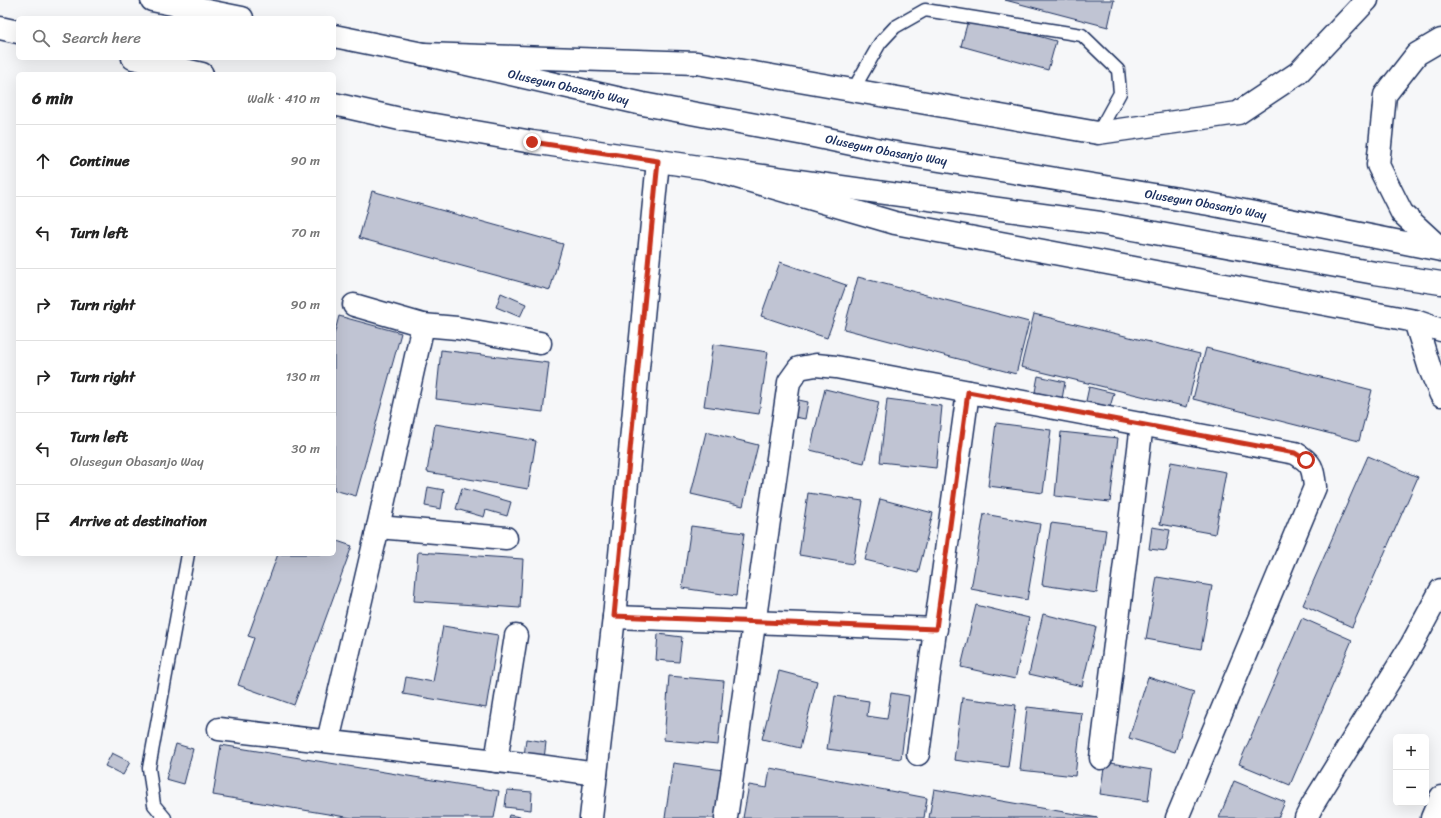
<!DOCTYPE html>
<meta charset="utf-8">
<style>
body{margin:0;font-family:Sriracha,sans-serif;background:#f6f6f6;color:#222}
.controls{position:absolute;right:12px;bottom:12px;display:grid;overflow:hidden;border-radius:6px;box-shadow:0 4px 16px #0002}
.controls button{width:36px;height:36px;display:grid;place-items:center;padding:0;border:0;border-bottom:1px solid #e0e0e0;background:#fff;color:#222;font:20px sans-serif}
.stop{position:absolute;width:12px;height:12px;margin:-9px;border:3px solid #c8321e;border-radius:50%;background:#fff}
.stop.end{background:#c8321e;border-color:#fff;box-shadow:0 1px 4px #0008}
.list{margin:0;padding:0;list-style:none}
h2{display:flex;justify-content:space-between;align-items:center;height:52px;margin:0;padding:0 16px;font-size:17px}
h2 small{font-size:13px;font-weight:400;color:#767676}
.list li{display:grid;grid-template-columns:26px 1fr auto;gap:12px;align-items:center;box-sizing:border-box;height:72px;padding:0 16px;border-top:1px solid #e0e0e0}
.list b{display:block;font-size:15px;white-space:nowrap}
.list p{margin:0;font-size:13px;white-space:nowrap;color:#767676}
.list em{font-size:13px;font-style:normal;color:#767676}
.icon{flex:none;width:22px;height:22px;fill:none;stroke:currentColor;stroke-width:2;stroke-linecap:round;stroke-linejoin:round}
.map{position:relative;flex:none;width:1441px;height:818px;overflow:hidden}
.search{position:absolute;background:#fff;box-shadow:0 4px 16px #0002;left:16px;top:16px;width:320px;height:44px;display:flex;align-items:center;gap:10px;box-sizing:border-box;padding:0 14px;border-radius:6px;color:#767676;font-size:15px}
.panel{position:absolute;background:#fff;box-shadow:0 4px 16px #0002;left:16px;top:72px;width:320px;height:484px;border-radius:6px}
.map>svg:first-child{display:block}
.building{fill:#c0c4d3;stroke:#1b2f5e}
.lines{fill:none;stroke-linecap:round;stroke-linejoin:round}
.lane-casing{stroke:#1b2f5e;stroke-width:15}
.street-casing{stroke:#1b2f5e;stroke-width:25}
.secondary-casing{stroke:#1b2f5e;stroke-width:25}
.highway-casing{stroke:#1b2f5e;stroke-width:25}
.lane{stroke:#fff;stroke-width:12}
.street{stroke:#fff;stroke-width:22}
.secondary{stroke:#fff;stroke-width:22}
.highway{stroke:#fff;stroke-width:22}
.route{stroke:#c8321e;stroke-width:5}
.labels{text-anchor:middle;stroke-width:3.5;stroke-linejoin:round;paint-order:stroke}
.street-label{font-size:12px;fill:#1b2f5e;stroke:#fff}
</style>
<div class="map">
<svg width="1441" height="818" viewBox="0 0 1441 818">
<rect width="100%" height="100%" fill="#f6f7f9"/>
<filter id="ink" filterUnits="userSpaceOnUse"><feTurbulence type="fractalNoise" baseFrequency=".025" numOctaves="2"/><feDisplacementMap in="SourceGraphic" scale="8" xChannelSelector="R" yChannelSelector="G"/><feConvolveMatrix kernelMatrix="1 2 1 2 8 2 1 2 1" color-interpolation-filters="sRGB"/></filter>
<g filter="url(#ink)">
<g class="building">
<polygon points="1005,0 1114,0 1108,27"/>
<polygon points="969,17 1056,41 1048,70 961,46"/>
<polygon points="372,191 563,244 550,290 359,238"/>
<polygon points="780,262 846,285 827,338 761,316"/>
<polygon points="858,277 1029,322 1016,374 844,329"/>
<polygon points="501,293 526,304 520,317 496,307"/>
<polygon points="1034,314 1200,354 1187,407 1021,367"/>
<polygon points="339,316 401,333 356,496 334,490 334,335"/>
<polygon points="713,344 768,352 759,414 704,406"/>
<polygon points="1206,348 1372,390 1359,441 1193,399"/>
<polygon points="441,350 549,363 543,412 436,399"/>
<polygon points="1038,376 1065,382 1062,399 1035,392"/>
<polygon points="1089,387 1114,393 1110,407 1086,401"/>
<polygon points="825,389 879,402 864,463 810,450"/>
<polygon points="794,399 808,402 805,419 790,416"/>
<polygon points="887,399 942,406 936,468 880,462"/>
<polygon points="996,423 1051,430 1043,493 988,486"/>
<polygon points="435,424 536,441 528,489 427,472"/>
<polygon points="706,432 758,445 743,506 691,494"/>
<polygon points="1061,432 1118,438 1110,502 1055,496"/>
<polygon points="1368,456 1418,477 1352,627 1303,605"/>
<polygon points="1171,462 1226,472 1215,534 1160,524"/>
<polygon points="428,487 444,490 441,509 425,506"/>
<polygon points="462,488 511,502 507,516 486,510 484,517 456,509"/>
<polygon points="808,493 863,501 853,564 799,555"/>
<polygon points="880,499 933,513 918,573 865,560"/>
<polygon points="984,514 1040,524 1027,600 971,589"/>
<polygon points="1051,523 1106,530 1097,593 1042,585"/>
<polygon points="691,526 744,533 736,596 682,588"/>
<polygon points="1152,527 1170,530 1166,551 1149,549"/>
<polygon points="334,540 352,546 294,705 238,685 254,638 248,636 278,554 334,554"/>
<polygon points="418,552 523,559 520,608 414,601"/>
<polygon points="1157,577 1212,586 1201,649 1146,639"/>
<polygon points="976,605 1029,618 1015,679 961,667"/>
<polygon points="1043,614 1096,627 1082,686 1029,674"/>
<polygon points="1302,618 1352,640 1290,785 1239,764"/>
<polygon points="443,626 498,635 486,708 403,694 406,677 433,682"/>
<polygon points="658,634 682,637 679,662 656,660"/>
<polygon points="779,671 817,681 800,748 762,739"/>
<polygon points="669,676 724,681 718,745 664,740"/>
<polygon points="1148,677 1194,692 1175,752 1129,738"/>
<polygon points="891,693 909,696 901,759 827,749 835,696 869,701 867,716 887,719"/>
<polygon points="962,698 1016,705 1008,767 954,760"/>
<polygon points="1027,707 1082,713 1075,776 1020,770"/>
<polygon points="526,739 546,742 544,759 524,757"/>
<polygon points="176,744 193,749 184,784 166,779"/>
<polygon points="221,745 499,791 494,818 352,818 213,795"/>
<polygon points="112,753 130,762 123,775 105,766"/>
<polygon points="1105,762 1152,770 1148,801 1100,794"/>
<polygon points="673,763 723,770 716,818 665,818"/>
<polygon points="770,768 927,798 924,818 743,818 749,785 767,788"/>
<polygon points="1234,781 1285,802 1278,818 1219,818"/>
<polygon points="934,789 1098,818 929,818"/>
<polygon points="507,790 532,792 531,810 505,807"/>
<polygon points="509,815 526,818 508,818"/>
</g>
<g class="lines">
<g class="lane-casing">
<g id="lane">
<polyline points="853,90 880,43 895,27 925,10 1082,35 1118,70 1120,93 1098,133"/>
<polyline points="165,818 154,805 149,768 188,554"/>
</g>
</g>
<g class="street-casing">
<g id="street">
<polyline points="354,305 423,325"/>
<polyline points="1415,321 1430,369 1441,395"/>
<polyline points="378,527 506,538"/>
<polyline points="614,617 936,629"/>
<polyline points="219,729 532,765 596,774"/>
<polyline points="328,741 378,527 423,325 457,328 540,343"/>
<polyline points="918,754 968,392"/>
<polyline points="1101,758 1142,424"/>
<polyline points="496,761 516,636"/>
<polyline points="591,818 614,617 658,161"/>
<path d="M726,818L789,382L799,368L816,365L836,367L1295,453C1312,463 1313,467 1315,487L1177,818"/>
<polyline points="1306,818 1313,804 1412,644 1441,590"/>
</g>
</g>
<g class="secondary-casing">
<g id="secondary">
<polyline points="152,0 242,18"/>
<polyline points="0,28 18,32"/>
<path id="s1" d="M334,36L423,54L643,104L804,134L890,152L1209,204L1441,250"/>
<polyline points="133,58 202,74"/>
<polyline points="334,104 400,119 532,142 706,168 1100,223 1375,273 1441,283"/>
</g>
</g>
<g class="highway-casing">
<g id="highway">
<polyline points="1441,40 1417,54 1385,95 1378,165 1402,213 1441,249"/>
<polyline points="423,54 697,63 1098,133 1238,113 1298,73 1367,0"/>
<polyline points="706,168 895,223 1415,321 1441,330"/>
<polyline points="1432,818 1441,797"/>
</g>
</g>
<use href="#lane" class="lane"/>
<use href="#street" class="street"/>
<use href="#secondary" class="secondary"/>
<use href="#highway" class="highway"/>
</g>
</g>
<g class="lines" filter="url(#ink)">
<polyline class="route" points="532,142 658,161 614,616 936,629 968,392 1295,453 1306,460"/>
</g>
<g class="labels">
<g class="street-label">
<text dy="4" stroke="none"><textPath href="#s1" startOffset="240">Olusegun Obasanjo Way</textPath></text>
<text dy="4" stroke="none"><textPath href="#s1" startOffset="564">Olusegun Obasanjo Way</textPath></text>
<text dy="4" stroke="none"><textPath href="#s1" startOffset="888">Olusegun Obasanjo Way</textPath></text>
</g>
</g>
</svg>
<div class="controls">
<button>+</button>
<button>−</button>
</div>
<div class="stop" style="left:1306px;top:460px"></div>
<div class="stop end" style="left:532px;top:142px"></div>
<div class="search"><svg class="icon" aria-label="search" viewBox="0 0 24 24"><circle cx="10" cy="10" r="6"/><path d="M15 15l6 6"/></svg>Search here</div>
<section class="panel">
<h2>6 min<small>Walk · 410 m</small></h2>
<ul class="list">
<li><svg class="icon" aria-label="ahead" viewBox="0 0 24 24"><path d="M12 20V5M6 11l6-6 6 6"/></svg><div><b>Continue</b></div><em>90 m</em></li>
<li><svg class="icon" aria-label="left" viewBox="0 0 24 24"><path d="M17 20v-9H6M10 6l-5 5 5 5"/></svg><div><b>Turn left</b></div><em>70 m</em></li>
<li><svg class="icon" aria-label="right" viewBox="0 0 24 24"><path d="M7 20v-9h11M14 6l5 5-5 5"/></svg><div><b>Turn right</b></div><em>90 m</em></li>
<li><svg class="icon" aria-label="right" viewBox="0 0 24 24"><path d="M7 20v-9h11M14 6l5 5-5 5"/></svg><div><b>Turn right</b></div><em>130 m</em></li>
<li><svg class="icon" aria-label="left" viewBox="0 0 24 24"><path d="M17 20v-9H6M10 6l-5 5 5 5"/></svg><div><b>Turn left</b><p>Olusegun Obasanjo Way</p></div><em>30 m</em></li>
<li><svg class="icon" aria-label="arrive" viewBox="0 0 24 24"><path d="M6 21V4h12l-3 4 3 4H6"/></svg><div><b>Arrive at destination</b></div></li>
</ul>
</section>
</div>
